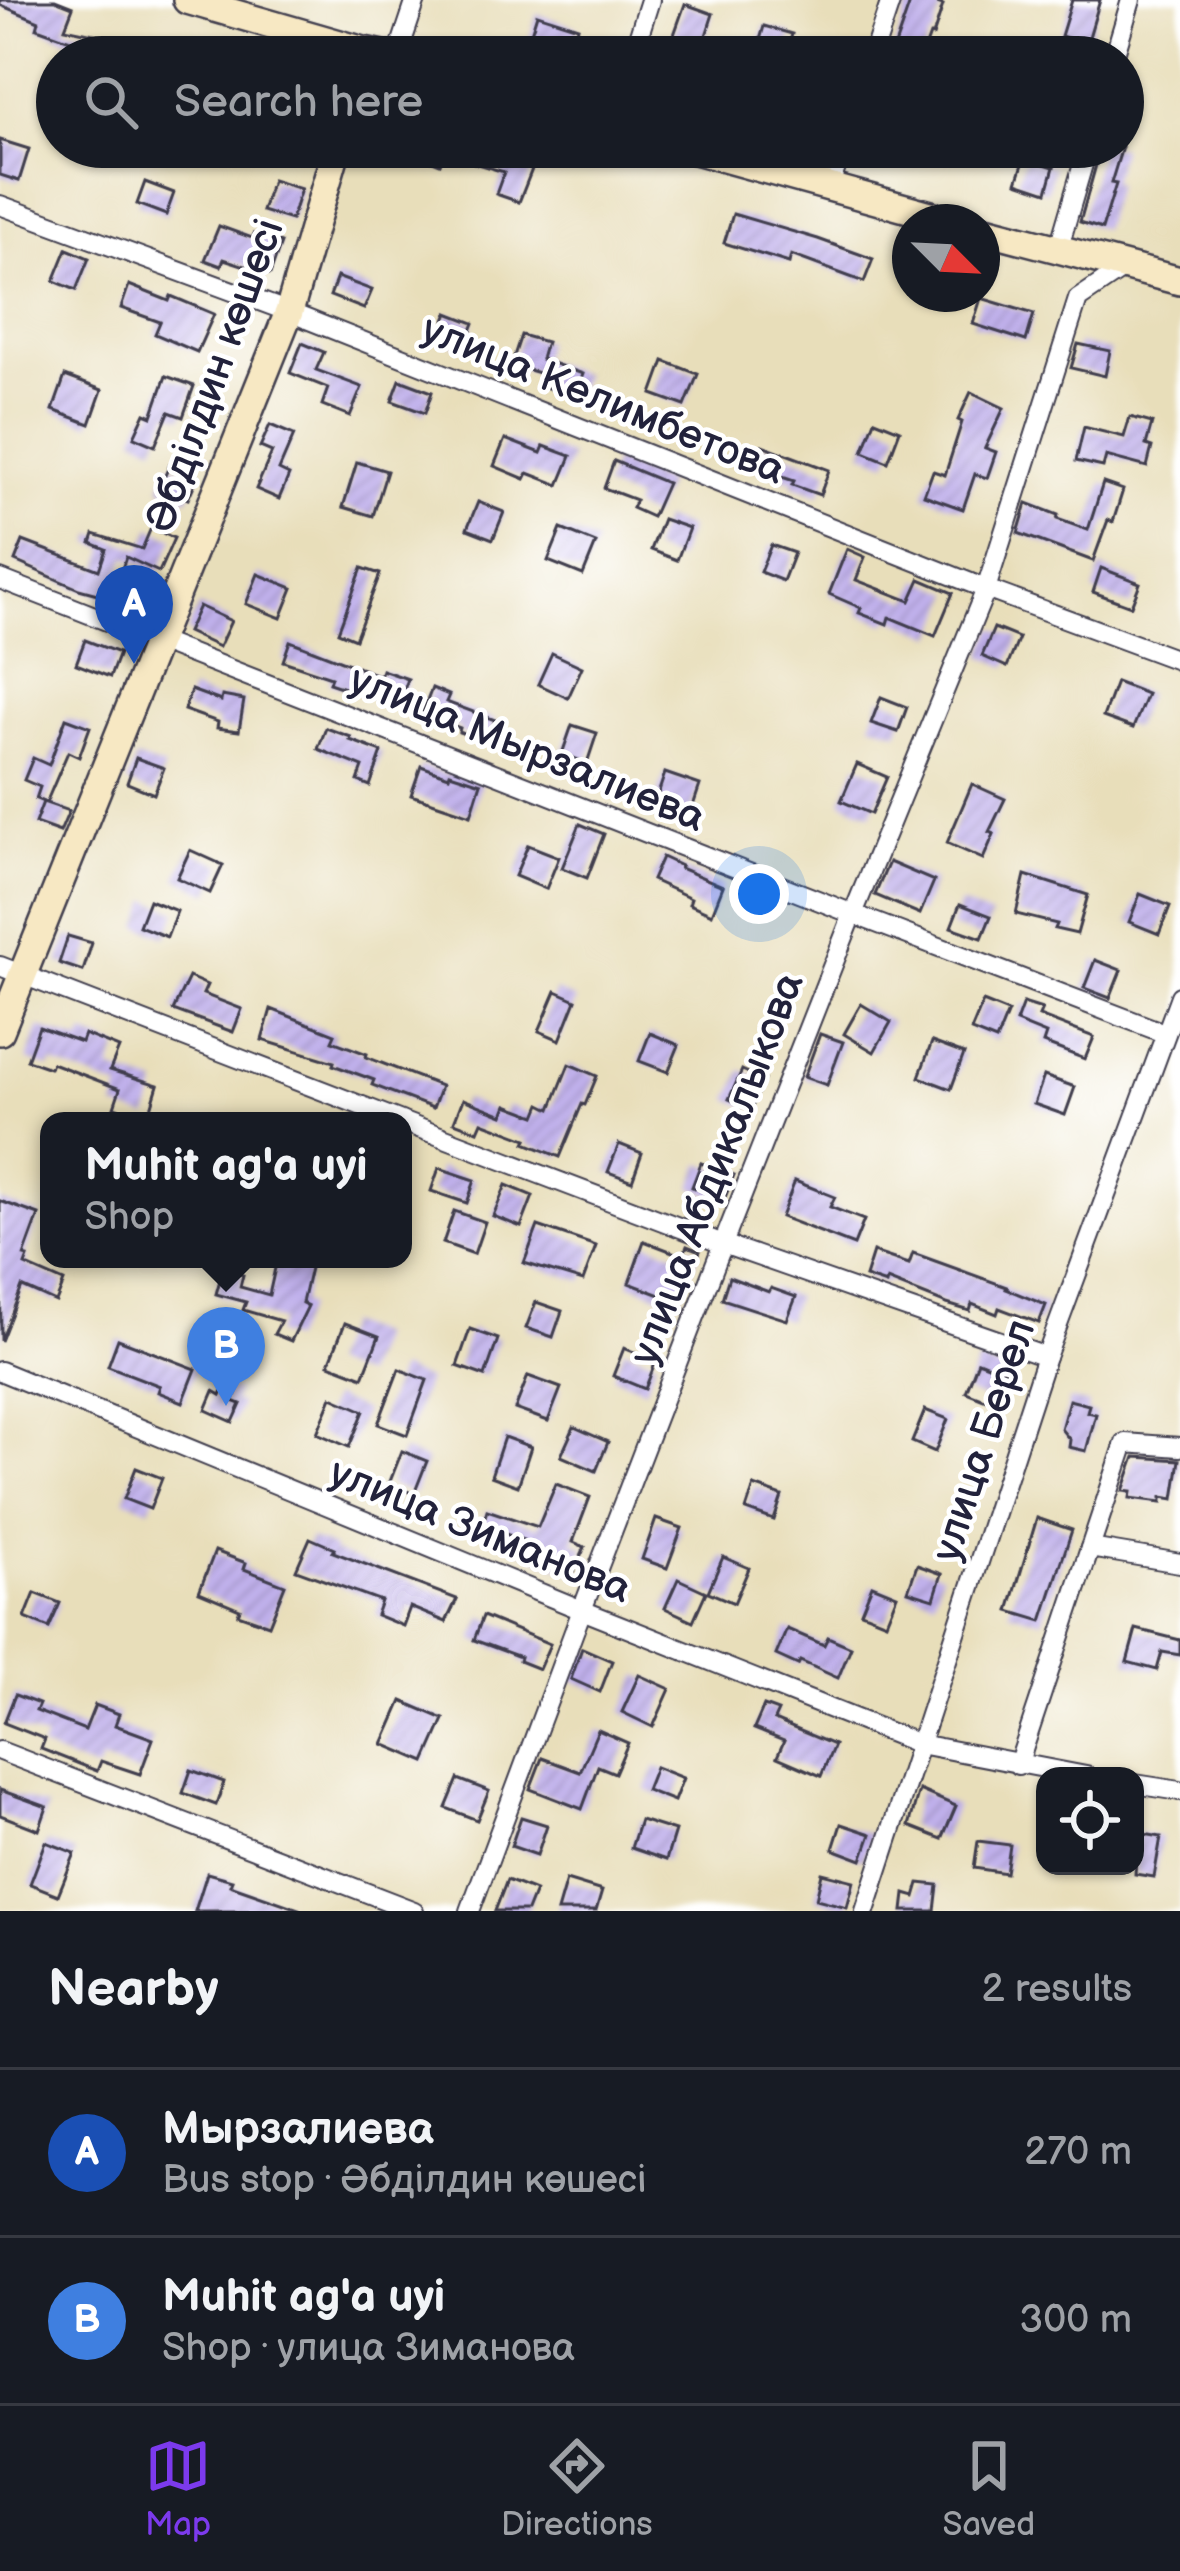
<!DOCTYPE html>
<meta charset="utf-8">
<style>
body{margin:0;font-family:"Balsamiq Sans",sans-serif;background:#242831;color:#f1f3f6}
.controls{position:absolute;right:36px;bottom:36px;display:grid;overflow:hidden;border-radius:24px;box-shadow:0 3px 9px #0004}
.controls button{width:108px;height:108px;display:grid;place-items:center;padding:0;border:0;border-bottom:3px solid #363941;background:#171b24;color:#f1f3f6;font:60px sans-serif}
.compass{position:absolute;left:892px;top:204px;width:108px;height:108px;border-radius:50%;background:#171b24;box-shadow:0 3px 9px #0004;rotate:114deg}
.you{position:absolute;left:759px;top:894px;width:42px;height:42px;margin:-30px;border:9px solid #fff;border-radius:50%;background:#1a73e8;box-shadow:0 0 0 18px #1a73e833}
.badge{display:grid;place-items:center;width:78px;height:78px;border-radius:50%;background:#7c3aed;color:#fff;font-size:39px;font-weight:700}
.pin{position:absolute;translate:-50% -99px;filter:drop-shadow(0 3px 6px #0008)}
.pin::after{content:'';position:absolute;top:63px;width:42px;height:36px;background:inherit;clip-path:polygon(0 0,100% 0,50% 100%)}
.popup{position:absolute;left:40px;top:1112px;width:372px;height:156px;box-sizing:border-box;display:grid;place-content:center;border-radius:24px;background:#171b24;filter:drop-shadow(0 3px 9px #0005);font-size:39px;white-space:nowrap;color:#9ea1a6}
.popup b{font-size:45px;color:#f1f3f6}
.popup::after{content:'';position:absolute;left:50%;top:100%;margin-left:-24px;border:24px solid transparent;border-top-color:#171b24}
.list{margin:0;padding:0;list-style:none}
h2{display:flex;justify-content:space-between;align-items:center;height:156px;margin:0;padding:0 48px;font-size:51px}
h2 small{font-size:39px;font-weight:400;color:#9ea1a6}
.list li{display:grid;grid-template-columns:78px 1fr auto;gap:36px;align-items:center;box-sizing:border-box;height:168px;padding:0 48px;border-top:3px solid #363941}
.list b{display:block;font-size:45px;white-space:nowrap}
.list p{margin:0;font-size:39px;white-space:nowrap;color:#9ea1a6}
.list em{font-size:39px;font-style:normal;color:#9ea1a6}
.icon{flex:none;width:66px;height:66px;fill:none;stroke:currentColor;stroke-width:2;stroke-linecap:round;stroke-linejoin:round}
.map{position:relative;flex:none;width:1180px;height:1911px;overflow:hidden}
.search{position:absolute;background:#171b24;box-shadow:0 3px 9px #0004;left:36px;right:36px;top:36px;height:132px;display:flex;align-items:center;gap:30px;box-sizing:border-box;padding:0 42px;border-radius:66px;color:#9ea1a6;font-size:45px}
.sheet{height:492px;background:#171b24}
nav{display:flex;justify-content:space-around;align-items:center;box-sizing:border-box;height:168px;border-top:3px solid #363941;background:#171b24;font-size:33px;color:#9ea1a6}
nav a{display:grid;justify-items:center;gap:6px}
nav .on{color:#7c3aed}
.map>svg:first-child{display:block}
.building{fill:url(#building-hatch)}
.lines{fill:none;stroke-linecap:round;stroke-linejoin:round}
.minor-casing{stroke:#403e4e;stroke-width:22}
.secondary-casing{stroke:#403e4e;stroke-width:32}
.minor{stroke:#fff;stroke-width:18}
.secondary{stroke:#f7e8c3;stroke-width:27}
.labels{text-anchor:middle;stroke-width:9;stroke-linejoin:round;paint-order:stroke}
.street-label{font-size:42px;fill:#22223b;stroke:#fff}
</style>
<div class="map">
<svg width="1180" height="1911" viewBox="0 0 1180 1911">
<defs>
<pattern id="building-hatch" width="6" height="6" patternUnits="userSpaceOnUse" patternTransform="scale(3)"><rect width="6" height="6" fill="#c0b0eb"/><path d="M-1 1l2-2M0 6l6-6M5 7l2-2" fill="none" stroke="#a597ca"/></pattern>
</defs>
<rect width="100%" height="100%" fill="#fff"/>
<filter id="ink" filterUnits="userSpaceOnUse"><feTurbulence type="fractalNoise" baseFrequency=".00833" numOctaves="2"/><feDisplacementMap in="SourceGraphic" scale="24" xChannelSelector="R" yChannelSelector="G"/><feConvolveMatrix kernelMatrix="1 2 1 2 8 2 1 2 1" color-interpolation-filters="sRGB"/></filter>
<filter id="wash" filterUnits="userSpaceOnUse"><feTurbulence type="fractalNoise" baseFrequency=".004" numOctaves="4" result="noise"/><feDisplacementMap in="SourceGraphic" scale="48" xChannelSelector="R" yChannelSelector="G"/><feGaussianBlur stdDeviation="2.7" result="paint"/><feColorMatrix in="noise" values="0 0 0 0 0 0 0 0 0 0 0 0 0 0 0 0 0 1.4 0 .05"/><feComposite in="paint" operator="in"/></filter>
<g filter="url(#wash)">
<rect width="100%" height="100%" fill="#e8deba"/>
<g id="blocks">
<g class="building">
<polygon points="0,0 55,0 73,7 65,28 146,45 147,42 184,57 69,57 73,41 37,28 39,21 0,5"/>
<polygon points="911,0 928,0 943,5 933,36 930,35 922,57 891,57"/>
<polygon points="1072,0 1100,0 1087,44 1061,36"/>
<polygon points="685,4 713,14 702,48 692,45 689,53 694,57 654,57 659,43 670,46"/>
<polygon points="537,14 578,27 568,57 552,57 526,49"/>
<polygon points="764,26 792,34 786,57 755,57"/>
<polygon points="0,140 29,149 19,181 0,175"/>
<polygon points="398,147 499,147 497,156 532,169 519,202 496,194 504,172 444,154 440,164"/>
<polygon points="1101,147 1122,147 1111,183 1116,184 1102,229 1080,222"/>
<polygon points="1025,158 1054,167 1047,192 1017,182"/>
<polygon points="272,180 301,189 291,220 262,211"/>
<polygon points="145,182 174,193 166,215 137,204"/>
<polygon points="733,214 818,239 873,259 864,282 791,255 789,263 724,243"/>
<polygon points="219,226 252,238 254,234 281,243 270,274 224,259 221,266 205,260"/>
<polygon points="67,249 89,258 76,290 54,281"/>
<polygon points="337,277 372,290 364,309 330,296"/>
<polygon points="129,285 169,301 171,296 214,314 197,352 155,334 160,322 121,308"/>
<polygon points="981,298 1034,314 1026,341 973,324"/>
<polygon points="448,313 474,323 464,348 438,338"/>
<polygon points="521,335 546,342 541,359 583,374 575,398 545,387 549,376 511,365"/>
<polygon points="302,343 324,352 316,370 362,387 350,416 322,405 328,388 290,373"/>
<polygon points="1078,344 1110,351 1105,376 1071,368"/>
<polygon points="664,361 698,374 685,406 652,394"/>
<polygon points="65,376 102,390 90,424 53,410"/>
<polygon points="166,376 194,386 183,417 169,412 155,446 134,437 145,413 152,416"/>
<polygon points="400,380 432,392 425,413 392,401"/>
<polygon points="971,392 1004,408 985,448 996,452 987,478 975,474 963,509 924,495 933,471 945,475 962,422 958,420"/>
<polygon points="1130,417 1152,423 1146,445 1152,447 1147,467 1106,456 1103,467 1076,461 1084,427 1124,437"/>
<polygon points="875,420 900,430 888,462 863,452"/>
<polygon points="270,425 294,435 279,470 289,475 279,499 256,489 272,452 260,447"/>
<polygon points="505,439 541,453 544,446 571,456 559,485 528,473 525,479 494,466"/>
<polygon points="762,445 829,470 820,495 792,485 794,481 755,468"/>
<polygon points="614,461 667,483 652,517 632,508 636,500 604,488"/>
<polygon points="357,462 387,471 373,516 343,507"/>
<polygon points="170,464 198,476 188,499 160,487"/>
<polygon points="1103,483 1123,490 1113,522 1108,520 1093,561 1018,533 1027,503 1058,515 1057,519 1088,530"/>
<polygon points="478,502 504,512 493,539 467,529"/>
<polygon points="663,519 689,528 677,560 651,550"/>
<polygon points="151,528 174,538 159,572 126,557 112,598 79,589 15,561 23,541 99,570 106,549 91,543 94,534 142,549"/>
<polygon points="561,529 596,543 583,575 548,561"/>
<polygon points="771,545 794,553 783,581 760,572"/>
<polygon points="847,549 865,557 856,580 910,601 920,579 953,593 935,636 889,617 887,624 859,613 861,608 829,594"/>
<polygon points="362,568 380,574 355,639 338,632"/>
<polygon points="1101,568 1140,583 1131,606 1093,592"/>
<polygon points="258,574 293,588 281,618 246,604"/>
<polygon points="199,606 231,621 219,647 187,632"/>
<polygon points="994,628 1019,638 1007,667 982,656"/>
<polygon points="85,640 119,653 110,677 76,664"/>
<polygon points="290,641 380,676 382,670 408,679 398,706 329,683 331,677 283,661"/>
<polygon points="552,653 582,667 568,698 538,684"/>
<polygon points="1116,682 1147,694 1133,728 1103,717"/>
<polygon points="432,688 449,695 446,702 495,720 487,742 459,732 460,728 422,714"/>
<polygon points="191,690 221,701 222,696 244,700 239,731 217,728 218,722 184,710"/>
<polygon points="881,697 907,707 898,732 871,723"/>
<polygon points="66,718 90,727 79,757 68,752 46,803 69,811 60,832 35,823 43,802 46,803 36,799 40,787 24,780 33,758 49,765"/>
<polygon points="572,725 597,733 587,763 562,754"/>
<polygon points="326,728 351,737 350,740 382,752 370,786 358,781 363,767 318,749"/>
<polygon points="136,758 164,768 154,794 127,783"/>
<polygon points="857,764 887,777 871,814 841,801"/>
<polygon points="421,766 449,776 450,773 481,783 471,815 411,795"/>
<polygon points="665,773 700,785 687,824 652,812"/>
<polygon points="972,784 1005,799 989,832 994,834 983,859 947,843"/>
<polygon points="580,824 604,834 587,878 562,868"/>
<polygon points="528,845 559,857 546,889 515,876"/>
<polygon points="190,850 223,865 210,893 177,878"/>
<polygon points="662,857 681,866 680,868 723,886 712,914 689,904 691,898 652,880"/>
<polygon points="889,862 934,881 920,914 875,895"/>
<polygon points="1025,875 1088,895 1077,934 1055,929 1057,924 1016,914"/>
<polygon points="1140,894 1170,906 1159,934 1129,922"/>
<polygon points="149,900 177,911 167,937 139,926"/>
<polygon points="960,904 991,916 982,938 951,927"/>
<polygon points="68,936 92,943 83,971 59,963"/>
<polygon points="1095,960 1121,970 1110,998 1084,988"/>
<polygon points="189,977 207,985 203,994 242,1009 233,1032 173,1010"/>
<polygon points="556,991 576,1000 560,1040 539,1031"/>
<polygon points="983,1002 1008,1012 996,1041 971,1031"/>
<polygon points="1023,1003 1042,1009 1039,1016 1094,1037 1085,1059 1043,1043 1046,1034 1016,1022"/>
<polygon points="861,1004 891,1022 874,1052 844,1034"/>
<polygon points="271,1009 335,1034 332,1041 367,1054 366,1057 441,1086 433,1108 372,1085 374,1080 333,1065 334,1062 262,1040"/>
<polygon points="39,1027 81,1042 84,1034 119,1048 110,1070 158,1085 148,1118 114,1107 120,1089 52,1063 50,1068 27,1060"/>
<polygon points="650,1033 679,1045 668,1072 639,1061"/>
<polygon points="820,1034 843,1042 827,1085 804,1077"/>
<polygon points="932,1042 964,1054 951,1089 919,1077"/>
<polygon points="569,1064 597,1076 585,1105 582,1104 560,1157 525,1143 527,1139 482,1122 478,1131 454,1122 463,1099 503,1115 507,1105 536,1116 541,1104 551,1109"/>
<polygon points="742,1070 764,1080 751,1109 729,1099"/>
<polygon points="1044,1076 1075,1087 1065,1115 1034,1104"/>
<polygon points="619,1144 642,1153 632,1181 608,1172"/>
<polygon points="701,1163 734,1175 724,1200 692,1187"/>
<polygon points="439,1168 475,1180 467,1203 431,1191"/>
<polygon points="795,1181 835,1197 830,1207 864,1220 854,1245 781,1217"/>
<polygon points="506,1185 533,1196 521,1227 493,1216"/>
<polygon points="0,1201 39,1215 24,1256 28,1257 25,1265 64,1282 56,1302 22,1287 1,1341"/>
<polygon points="454,1211 485,1222 474,1254 443,1243"/>
<polygon points="538,1226 596,1246 583,1281 524,1263"/>
<polygon points="644,1241 683,1256 687,1246 700,1251 679,1302 629,1283"/>
<polygon points="873,1252 909,1264 913,1253 1007,1287 1006,1289 1046,1305 1039,1323 999,1308 997,1314 972,1304 970,1311 947,1304 887,1280 886,1284 865,1277"/>
<polygon points="277,1259 312,1259 302,1303 308,1306 291,1341 274,1334 281,1321 243,1310 246,1302 216,1294 223,1269 243,1275 240,1287 269,1295"/>
<polygon points="729,1277 769,1292 771,1288 796,1297 787,1320 722,1299"/>
<polygon points="536,1302 562,1311 553,1337 526,1328"/>
<polygon points="345,1323 379,1336 363,1377 329,1364"/>
<polygon points="470,1329 498,1339 485,1376 457,1366"/>
<polygon points="118,1339 196,1369 183,1402 158,1392 160,1386 108,1366"/>
<polygon points="624,1348 656,1361 645,1389 613,1376"/>
<polygon points="978,1361 1006,1372 994,1403 966,1392"/>
<polygon points="399,1369 427,1380 407,1435 378,1424"/>
<polygon points="528,1376 561,1388 548,1421 515,1409"/>
<polygon points="225,1386 237,1391 233,1401 241,1404 233,1422 206,1410 214,1391 221,1395"/>
<polygon points="332,1397 364,1411 349,1447 317,1433"/>
<polygon points="1069,1400 1089,1405 1087,1412 1096,1414 1086,1451 1069,1447 1070,1440 1061,1429"/>
<polygon points="925,1410 948,1419 935,1452 912,1442"/>
<polygon points="574,1427 608,1442 596,1471 561,1456"/>
<polygon points="504,1437 531,1447 518,1486 491,1476"/>
<polygon points="402,1451 427,1461 414,1494 389,1484"/>
<polygon points="1135,1457 1180,1460 1174,1499 1162,1497 1162,1502 1130,1498 1131,1492 1123,1491"/>
<polygon points="136,1468 162,1478 150,1509 124,1499"/>
<polygon points="556,1484 590,1497 573,1542 585,1547 573,1573 519,1550 523,1540 482,1526 487,1510 538,1527"/>
<polygon points="754,1486 782,1496 774,1520 746,1510"/>
<polygon points="1037,1518 1072,1530 1042,1621 1009,1611"/>
<polygon points="656,1519 682,1528 667,1568 642,1559"/>
<polygon points="310,1538 335,1549 333,1552 457,1599 446,1622 410,1607 403,1626 376,1615 381,1601 296,1570"/>
<polygon points="215,1551 246,1563 244,1569 285,1585 269,1625 238,1614 240,1609 199,1592"/>
<polygon points="723,1557 749,1568 734,1603 708,1592"/>
<polygon points="917,1565 942,1574 934,1599 908,1591"/>
<polygon points="678,1579 706,1592 693,1621 665,1608"/>
<polygon points="872,1585 897,1595 886,1622 861,1612"/>
<polygon points="35,1593 60,1603 49,1628 25,1618"/>
<polygon points="483,1616 550,1644 539,1669 519,1661 520,1657 474,1640"/>
<polygon points="787,1629 824,1645 828,1637 851,1647 838,1678 800,1661 798,1665 776,1655"/>
<polygon points="1136,1629 1180,1640 1180,1655 1162,1652 1157,1670 1127,1662"/>
<polygon points="582,1648 612,1661 600,1692 571,1679"/>
<polygon points="639,1675 670,1689 653,1727 622,1712"/>
<polygon points="15,1695 39,1704 36,1711 85,1730 95,1705 119,1714 115,1725 153,1739 140,1774 101,1761 97,1771 41,1749 45,1739 4,1723"/>
<polygon points="402,1701 444,1719 425,1762 383,1744"/>
<polygon points="764,1706 778,1711 774,1720 834,1745 821,1776 777,1757 784,1741 754,1729"/>
<polygon points="598,1730 628,1743 615,1773 598,1766 582,1809 530,1789 542,1758 580,1772"/>
<polygon points="655,1767 683,1778 674,1801 646,1790"/>
<polygon points="191,1770 224,1782 216,1805 183,1793"/>
<polygon points="458,1779 489,1791 477,1820 446,1808"/>
<polygon points="0,1790 47,1807 39,1830 0,1815"/>
<polygon points="919,1790 956,1806 942,1839 909,1826"/>
<polygon points="521,1817 547,1825 537,1855 511,1846"/>
<polygon points="640,1820 675,1831 666,1860 631,1848"/>
<polygon points="841,1824 871,1834 862,1860 833,1849"/>
<polygon points="1138,1833 1161,1837 1154,1877 1135,1874"/>
<polygon points="978,1841 1010,1845 1006,1873 974,1868"/>
<polygon points="46,1842 75,1853 58,1895 30,1884"/>
<polygon points="207,1873 232,1880 230,1885 299,1909 298,1911 195,1911"/>
<polygon points="822,1873 854,1881 847,1907 816,1899"/>
<polygon points="507,1880 535,1891 527,1911 495,1911"/>
<polygon points="566,1880 602,1891 596,1911 557,1911"/>
<polygon points="919,1883 938,1885 935,1911 903,1911 905,1894 915,1897"/>
</g>
</g>
</g>
<g filter="url(#ink)">
<use href="#blocks" fill-opacity="0" stroke="#403e4e" stroke-width="3"/>
<g class="lines">
<g class="minor-casing">
<g id="minor">
<polyline points="397,57 416,0"/>
<polyline points="632,57 650,0"/>
<polyline points="872,57 891,0"/>
<polyline points="1114,57 1131,0"/>
<polyline points="829,188 843,147"/>
<polyline points="0,205 289,312 986,589 1180,661"/>
<polyline points="1058,250 1088,147"/>
<polyline points="0,579 853,914 1164,1033"/>
<polyline points="0,966 401,1121"/>
<polyline points="403,1122 723,1244 1046,1357"/>
<polyline points="0,1371 582,1610 919,1744 1086,1776"/>
<polyline points="1090,1548 1180,1563"/>
<polyline points="0,1751 414,1911"/>
<polyline points="1018,1765 1125,1443 1180,1447"/>
<polyline points="1135,1784 1180,1791"/>
<polyline points="470,1911 582,1610 723,1244 853,914 986,589 1078,299 1124,268"/>
<polyline points="865,1911 1046,1357 1180,996"/>
</g>
</g>
<g class="secondary-casing">
<g id="secondary">
<polyline points="187,0 364,51 393,57"/>
<polyline points="684,147 956,222"/>
<polyline points="982,229 1180,281"/>
<polyline points="0,1031 289,312 337,147"/>
</g>
</g>
<use href="#minor" class="minor"/>
<use href="#secondary" class="secondary"/>
</g>
</g>
<g class="labels">
<g class="street-label">
<text transform="translate(213 375) rotate(-70)" y="15">Әбділдин көшесі</text>
<text transform="translate(604 398) rotate(22)" y="15">улица Келимбетова</text>
<text transform="translate(528 747) rotate(22)" y="15">улица Мырзалиева</text>
<text transform="translate(715 1168) rotate(-69)" y="15">улица Абдикалыкова</text>
<text transform="translate(982 1440) rotate(-72)" y="15">улица Берел</text>
<text transform="translate(481 1529) rotate(22)" y="15">улица Зиманова</text>
</g>
</g>
</svg>
<div class="controls">
<button><svg class="icon" aria-label="locate" viewBox="0 0 24 24"><circle cx="12" cy="12" r="6"/><path d="M12 2v4M12 18v4M2 12h4M18 12h4"/></svg></button>
</div>
<svg class="compass" viewBox="-18 -18 36 36"><path d="M0-13l5 13h-10z" fill="#e53935"/><path d="M0 13l5-13h-10z" fill="#9ea1a6"/></svg>
<div class="you"></div>
<div class="pin badge" style="left:134px;top:664px;background:#1a4fb4">A</div>
<div class="pin badge" style="left:226px;top:1406px;background:#3f7fe0">B</div>
<div class="popup"><b>Muhit ag'a uyi</b>Shop</div>
<div class="search"><svg class="icon" aria-label="search" viewBox="0 0 24 24"><circle cx="10" cy="10" r="6"/><path d="M15 15l6 6"/></svg>Search here</div>
</div>
<section class="sheet">
<h2>Nearby<small>2 results</small></h2>
<ul class="list">
<li><span class="badge" style="background:#1a4fb4">A</span><div><b>Мырзалиева</b><p>Bus stop · Әбділдин көшесі</p></div><em>270 m</em></li>
<li><span class="badge" style="background:#3f7fe0">B</span><div><b>Muhit ag'a uyi</b><p>Shop · улица Зиманова</p></div><em>300 m</em></li>
</ul>
</section>
<nav>
<a class="on"><svg class="icon" aria-label="map" viewBox="0 0 24 24"><path d="M3 6l6-2 6 2 6-2v14l-6 2-6-2-6 2zM9 4v14M15 6v14"/></svg>Map</a>
<a><svg class="icon" aria-label="directions" viewBox="0 0 24 24"><path d="M12 3l9 9-9 9-9-9zM9 14v-3h6M13 9l2 2-2 2"/></svg>Directions</a>
<a><svg class="icon" aria-label="saved" viewBox="0 0 24 24"><path d="M7 4h10v16l-5-4-5 4z"/></svg>Saved</a>
</nav>
